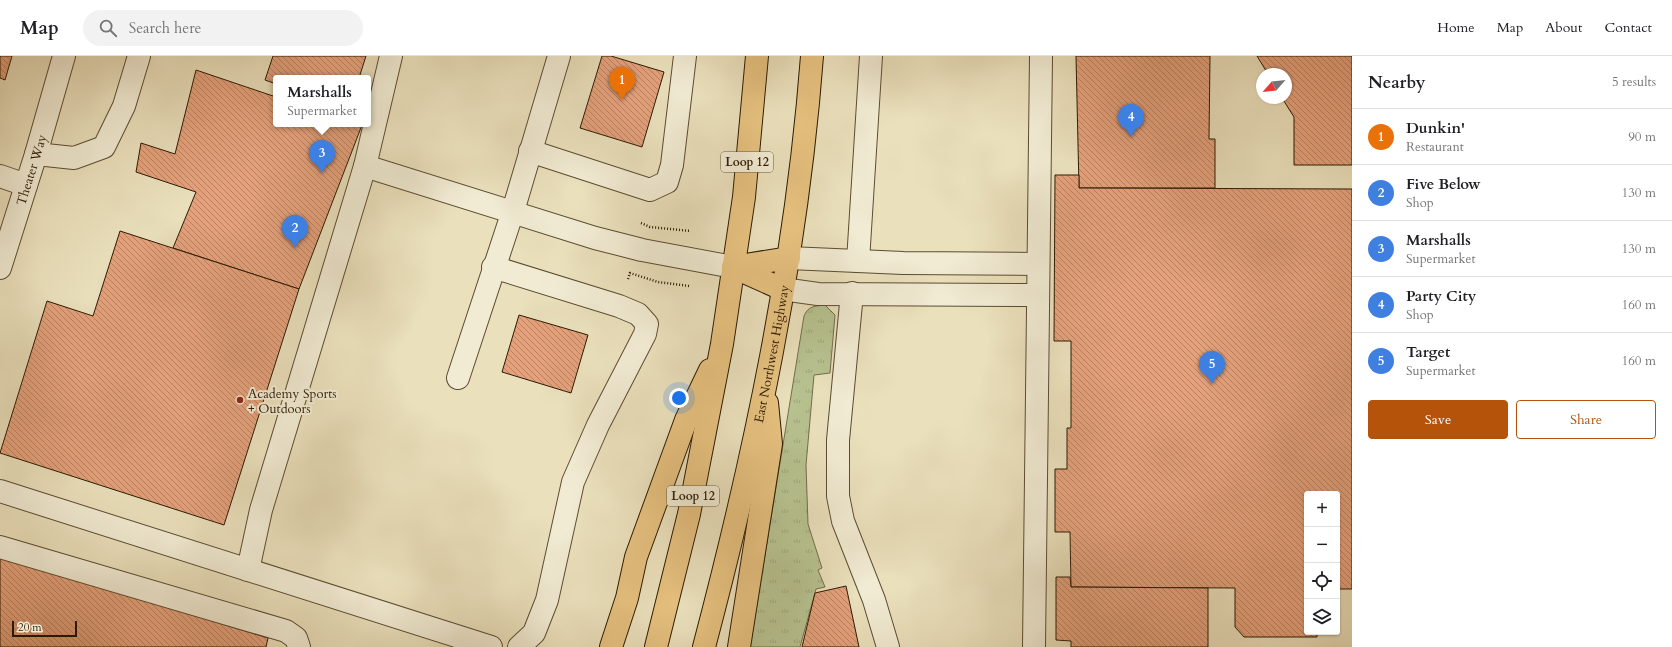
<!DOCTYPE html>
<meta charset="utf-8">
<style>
body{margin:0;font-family:Cardo,serif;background:#f2f2f2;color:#202124}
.controls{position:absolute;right:12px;bottom:12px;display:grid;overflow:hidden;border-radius:4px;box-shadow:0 1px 3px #0004}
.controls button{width:36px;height:36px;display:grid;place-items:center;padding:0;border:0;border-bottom:1px solid #e0e0e0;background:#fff;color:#202124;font:20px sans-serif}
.compass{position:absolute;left:1256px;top:12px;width:36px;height:36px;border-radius:50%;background:#fff;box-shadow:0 1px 3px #0004;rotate:242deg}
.scale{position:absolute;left:12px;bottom:10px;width:65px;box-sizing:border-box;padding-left:4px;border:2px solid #2d1a03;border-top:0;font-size:11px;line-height:14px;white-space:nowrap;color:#2d1a03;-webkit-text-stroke:3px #f1ebd3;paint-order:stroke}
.you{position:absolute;left:679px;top:342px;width:14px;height:14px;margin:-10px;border:3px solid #fff;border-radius:50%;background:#1a73e8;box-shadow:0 0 0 6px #1a73e833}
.badge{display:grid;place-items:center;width:26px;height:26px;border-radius:50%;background:#b45309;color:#fff;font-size:13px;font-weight:700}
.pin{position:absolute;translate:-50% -33px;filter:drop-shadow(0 1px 2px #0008)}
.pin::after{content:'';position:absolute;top:21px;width:14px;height:12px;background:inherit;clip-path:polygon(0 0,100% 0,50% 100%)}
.popup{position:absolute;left:273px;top:19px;width:98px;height:52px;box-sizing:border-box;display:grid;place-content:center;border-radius:4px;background:#fff;filter:drop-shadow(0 1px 3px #0005);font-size:13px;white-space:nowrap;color:#757577}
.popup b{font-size:15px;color:#202124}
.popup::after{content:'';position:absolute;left:50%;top:100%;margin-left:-8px;border:8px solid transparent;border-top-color:#fff}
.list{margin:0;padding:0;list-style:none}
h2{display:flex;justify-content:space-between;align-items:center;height:52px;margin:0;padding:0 16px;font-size:17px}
h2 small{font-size:13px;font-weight:400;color:#757577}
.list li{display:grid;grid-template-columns:26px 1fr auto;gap:12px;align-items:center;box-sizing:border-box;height:56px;padding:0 16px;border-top:1px solid #e0e0e0}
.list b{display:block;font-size:15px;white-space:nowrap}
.list p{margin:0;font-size:13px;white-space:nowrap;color:#757577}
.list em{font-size:13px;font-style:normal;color:#757577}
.actions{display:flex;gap:8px;padding:12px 16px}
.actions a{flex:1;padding:9px 0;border:1px solid #b45309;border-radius:4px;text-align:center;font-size:14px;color:#b45309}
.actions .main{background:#b45309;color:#fff}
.icon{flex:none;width:22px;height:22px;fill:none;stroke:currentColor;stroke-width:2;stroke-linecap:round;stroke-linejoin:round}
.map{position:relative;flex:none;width:1352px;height:591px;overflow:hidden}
header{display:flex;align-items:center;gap:24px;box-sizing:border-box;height:56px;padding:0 20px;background:#fff;border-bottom:1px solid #e0e0e0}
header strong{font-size:19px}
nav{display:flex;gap:22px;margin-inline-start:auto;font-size:14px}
.search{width:280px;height:36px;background:#f2f2f2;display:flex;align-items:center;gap:10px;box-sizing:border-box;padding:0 14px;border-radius:22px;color:#757577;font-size:15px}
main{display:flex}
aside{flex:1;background:#fff}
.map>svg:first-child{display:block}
.grass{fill:url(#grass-tufts);stroke:#726e4a}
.building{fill:url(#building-back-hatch);stroke:#2d1a03}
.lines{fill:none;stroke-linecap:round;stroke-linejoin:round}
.minor-casing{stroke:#5c4c31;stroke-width:24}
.major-casing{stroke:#2d1a03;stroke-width:24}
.path{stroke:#2d1a03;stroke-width:2.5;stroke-dasharray:1 2;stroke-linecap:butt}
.minor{stroke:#f1ebd3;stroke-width:22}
.major{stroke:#e5c07e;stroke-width:22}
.poi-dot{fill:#8f2418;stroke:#f1ebd3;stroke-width:1.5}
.labels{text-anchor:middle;stroke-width:4;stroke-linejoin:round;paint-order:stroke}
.shield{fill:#f1ebd3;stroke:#685941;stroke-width:1}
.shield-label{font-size:12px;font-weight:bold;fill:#2d1a03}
.street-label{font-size:13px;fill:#2d1a03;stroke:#f1ebd3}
.poi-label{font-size:13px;fill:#2d1a03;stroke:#f1ebd3;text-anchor:start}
</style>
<header>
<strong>Map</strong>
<div class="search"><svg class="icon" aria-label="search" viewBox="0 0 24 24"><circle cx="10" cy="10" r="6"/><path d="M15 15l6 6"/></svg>Search here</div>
<nav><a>Home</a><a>Map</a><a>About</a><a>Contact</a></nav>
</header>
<main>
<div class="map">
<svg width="1352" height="591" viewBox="0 0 1352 591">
<defs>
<pattern id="grass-tufts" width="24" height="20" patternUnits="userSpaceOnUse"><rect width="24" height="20" fill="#b7c290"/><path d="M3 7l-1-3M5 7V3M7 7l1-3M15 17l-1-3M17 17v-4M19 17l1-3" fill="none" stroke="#9ea67b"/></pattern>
<pattern id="building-back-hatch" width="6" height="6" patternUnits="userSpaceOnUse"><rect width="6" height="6" fill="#e4a17b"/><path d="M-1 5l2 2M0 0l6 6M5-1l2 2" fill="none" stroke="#b98263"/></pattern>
</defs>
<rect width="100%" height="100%" fill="#eae0bc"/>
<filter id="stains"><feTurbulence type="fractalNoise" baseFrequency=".005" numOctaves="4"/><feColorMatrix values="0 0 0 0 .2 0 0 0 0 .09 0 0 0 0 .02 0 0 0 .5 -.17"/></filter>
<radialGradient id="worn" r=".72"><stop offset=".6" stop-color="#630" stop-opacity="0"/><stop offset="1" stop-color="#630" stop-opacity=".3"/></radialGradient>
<path class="grass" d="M825,249L835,259L830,317L814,319L806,409L808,468L822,512L818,514L825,531L816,533L800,591H750L804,260C808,250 815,250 825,249Z"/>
<g class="building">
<polygon points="0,0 12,0 5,24 0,22"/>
<polygon points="273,0 366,0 359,22 276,22 276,28 265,24"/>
<polygon points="602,0 611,0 664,16 642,91 580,72"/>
<polygon points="1076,0 1210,0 1209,83 1215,83 1215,132 1079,132"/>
<polygon points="1257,0 1352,0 1352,109 1294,109 1294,61 1282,42 1286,42 1286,18 1268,18"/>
<polygon points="196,14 276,41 276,68 362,69 299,233 173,192 196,136 136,116 141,87 175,98"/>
<polygon points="1055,119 1079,119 1079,132 1352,133 1352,533 1337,533 1337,438 1307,438 1307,576 1317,576 1317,581 1244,581 1235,571 1235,532 1071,531 1070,476 1055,476 1055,413 1067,413 1067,372 1071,372 1071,285 1054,285"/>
<polygon points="120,175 299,233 224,469 0,397 47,245 93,260"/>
<polygon points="519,259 588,279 571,337 502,316"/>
<polygon points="0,500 268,582 266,591 0,591"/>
<polygon points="1056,521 1070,521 1071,531 1208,532 1208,591 1071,591 1071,585 1056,584"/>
<polygon points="846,530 859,591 802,591 815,537"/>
</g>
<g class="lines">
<g class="minor-casing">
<g id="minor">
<polyline points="530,95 650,134 667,126 672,109 685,0"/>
<polyline points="36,98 74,102 104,91 124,50 139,0"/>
<polyline points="365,110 595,182 642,194 733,211"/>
<polyline points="0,120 26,129"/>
<polyline points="789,202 903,207 1038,208"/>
<polyline points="858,205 871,0"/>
<polyline points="493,211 619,250 638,258 647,268 645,278 598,369 573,426 547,544 534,577 519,591"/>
<path id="s1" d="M0,212L36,98L64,0"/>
<polyline points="782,233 818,238 1037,239"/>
<polyline points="852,237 838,384 838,440 843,465 874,544 888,591"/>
<polyline points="458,322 513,155 559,0"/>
<polyline points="0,435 491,591"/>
<polyline points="0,491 286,575 296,582 299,591"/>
<polyline points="248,514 261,454 365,110 391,0"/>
<polyline points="1034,591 1041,0"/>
</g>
</g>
<g class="major-casing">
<g id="major">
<polyline points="733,211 789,202"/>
<polyline points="733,211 782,233"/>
<polyline points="611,591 627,542 636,501 686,364 710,314"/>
<polyline points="656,591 689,458 722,288 744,141 757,0"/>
<path id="s2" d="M704,591C755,398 797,200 812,0"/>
<polyline points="739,591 771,388 767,347"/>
</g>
</g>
<g class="path">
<polyline points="641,167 650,171 691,175"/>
<polyline points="628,223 630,217 658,226 689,230"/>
</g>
<use href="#minor" class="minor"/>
<use href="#major" class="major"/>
</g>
<circle class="poi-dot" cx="240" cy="344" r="4"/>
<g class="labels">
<g class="shield">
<rect x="721" y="96" width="52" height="20" rx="3"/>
<rect x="667" y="430" width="52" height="20" rx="3"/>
</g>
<g class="shield-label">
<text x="747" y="110">Loop 12</text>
<text x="693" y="444">Loop 12</text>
</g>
<g class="street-label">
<text dy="5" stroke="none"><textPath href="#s1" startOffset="103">Theater Way</textPath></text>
<text dy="5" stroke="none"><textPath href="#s2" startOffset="301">East Northwest Highway</textPath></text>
</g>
<g class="poi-label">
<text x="248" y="342">Academy Sports<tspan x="248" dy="15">+ Outdoors</tspan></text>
</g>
</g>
<rect width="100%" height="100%" filter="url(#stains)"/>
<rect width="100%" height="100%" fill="url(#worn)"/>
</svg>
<div class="controls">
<button>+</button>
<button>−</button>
<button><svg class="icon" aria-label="locate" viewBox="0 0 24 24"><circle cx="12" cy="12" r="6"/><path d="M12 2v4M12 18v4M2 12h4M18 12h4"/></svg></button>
<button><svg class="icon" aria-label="layers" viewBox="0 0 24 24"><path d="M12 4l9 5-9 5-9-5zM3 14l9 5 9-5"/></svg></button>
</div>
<svg class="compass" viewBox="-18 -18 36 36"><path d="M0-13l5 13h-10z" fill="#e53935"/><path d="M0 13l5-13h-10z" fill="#757577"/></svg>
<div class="scale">20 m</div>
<div class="you"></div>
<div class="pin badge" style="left:622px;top:44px;background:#e8710a">1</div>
<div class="pin badge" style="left:295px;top:192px;background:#3f7fe0">2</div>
<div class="pin badge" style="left:322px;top:117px;background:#3f7fe0">3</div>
<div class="popup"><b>Marshalls</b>Supermarket</div>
<div class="pin badge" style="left:1131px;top:81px;background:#3f7fe0">4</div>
<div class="pin badge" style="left:1212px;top:328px;background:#3f7fe0">5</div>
</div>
<aside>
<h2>Nearby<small>5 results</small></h2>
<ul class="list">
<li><span class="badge" style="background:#e8710a">1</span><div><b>Dunkin'</b><p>Restaurant</p></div><em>90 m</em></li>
<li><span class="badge" style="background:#3f7fe0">2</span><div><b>Five Below</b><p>Shop</p></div><em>130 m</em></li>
<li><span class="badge" style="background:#3f7fe0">3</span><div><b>Marshalls</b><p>Supermarket</p></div><em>130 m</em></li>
<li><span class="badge" style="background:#3f7fe0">4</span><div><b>Party City</b><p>Shop</p></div><em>160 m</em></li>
<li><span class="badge" style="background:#3f7fe0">5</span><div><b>Target</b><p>Supermarket</p></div><em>160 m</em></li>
</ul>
<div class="actions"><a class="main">Save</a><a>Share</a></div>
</aside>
</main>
